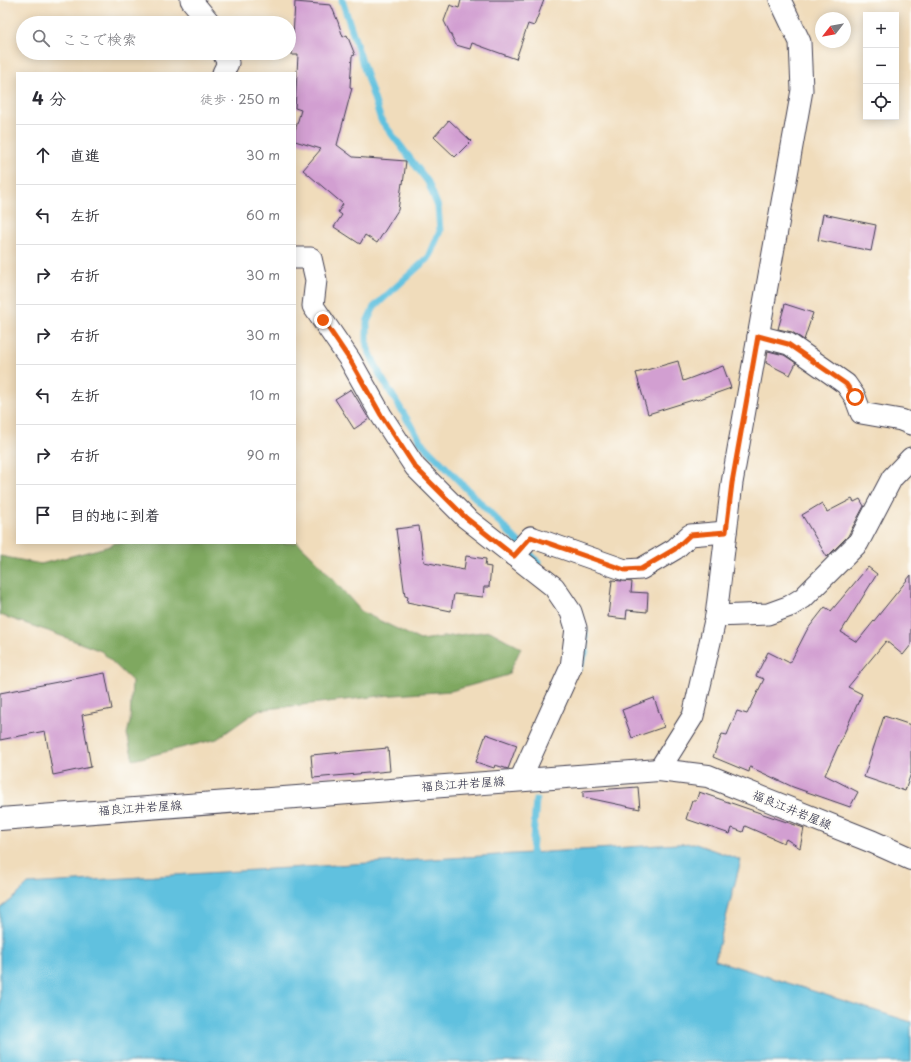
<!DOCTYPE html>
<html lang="ja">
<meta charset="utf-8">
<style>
body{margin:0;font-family:"Playpen Sans","Klee One",sans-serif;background:#f7f7f7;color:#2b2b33}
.controls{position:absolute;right:12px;top:12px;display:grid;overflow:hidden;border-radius:0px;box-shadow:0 2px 10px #0003}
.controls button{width:36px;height:36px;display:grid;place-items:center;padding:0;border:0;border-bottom:1px solid #e1e1e2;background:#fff;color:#2b2b33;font:20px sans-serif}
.compass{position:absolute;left:815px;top:12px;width:36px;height:36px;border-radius:50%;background:#fff;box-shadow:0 2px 10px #0003;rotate:239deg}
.stop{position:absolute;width:12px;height:12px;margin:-9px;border:3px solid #ea580c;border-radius:50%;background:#fff}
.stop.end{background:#ea580c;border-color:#fff;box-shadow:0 1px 4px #0008}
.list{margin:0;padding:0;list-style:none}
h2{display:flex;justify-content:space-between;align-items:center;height:52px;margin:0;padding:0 16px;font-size:17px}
h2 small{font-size:13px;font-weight:400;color:#7c7c81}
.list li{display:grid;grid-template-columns:26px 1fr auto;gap:12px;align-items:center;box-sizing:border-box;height:60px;padding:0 16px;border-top:1px solid #e1e1e2}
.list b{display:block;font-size:15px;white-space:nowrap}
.list em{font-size:13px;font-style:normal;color:#7c7c81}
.icon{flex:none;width:22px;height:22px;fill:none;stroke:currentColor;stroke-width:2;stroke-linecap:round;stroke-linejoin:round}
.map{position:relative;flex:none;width:911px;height:1062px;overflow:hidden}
.search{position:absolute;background:#fff;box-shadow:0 2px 10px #0003;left:16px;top:16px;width:280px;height:44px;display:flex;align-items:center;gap:10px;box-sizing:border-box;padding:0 14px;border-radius:22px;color:#7c7c81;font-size:15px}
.panel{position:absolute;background:#fff;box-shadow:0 2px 10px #0003;left:16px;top:72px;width:280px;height:472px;border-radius:0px}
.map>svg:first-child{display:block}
.forest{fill:#7fa860;stroke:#50654e}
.water{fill:#61c1df;stroke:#42728d}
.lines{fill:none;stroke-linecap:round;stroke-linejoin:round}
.stream{stroke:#61c1df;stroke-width:7}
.building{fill:#d29fd1}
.minor-casing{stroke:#413e4e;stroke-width:23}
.primary-casing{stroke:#413e4e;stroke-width:24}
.minor{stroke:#fff;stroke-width:21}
.primary{stroke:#fff;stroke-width:22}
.route{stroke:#ea580c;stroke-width:5}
.labels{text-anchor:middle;stroke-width:4;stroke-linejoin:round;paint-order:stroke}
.street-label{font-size:12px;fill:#22223b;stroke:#fdfcf7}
</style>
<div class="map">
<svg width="911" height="1062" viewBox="0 0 911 1062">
<rect width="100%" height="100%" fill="#fdfcf7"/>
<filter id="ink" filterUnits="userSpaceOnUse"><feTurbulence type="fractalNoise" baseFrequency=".025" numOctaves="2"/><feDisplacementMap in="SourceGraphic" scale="8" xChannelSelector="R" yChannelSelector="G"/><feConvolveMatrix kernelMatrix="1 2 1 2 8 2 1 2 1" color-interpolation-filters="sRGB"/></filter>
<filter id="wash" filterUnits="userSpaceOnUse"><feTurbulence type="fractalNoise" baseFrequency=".012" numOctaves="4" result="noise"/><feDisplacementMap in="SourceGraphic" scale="16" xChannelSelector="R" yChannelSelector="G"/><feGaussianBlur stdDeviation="0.9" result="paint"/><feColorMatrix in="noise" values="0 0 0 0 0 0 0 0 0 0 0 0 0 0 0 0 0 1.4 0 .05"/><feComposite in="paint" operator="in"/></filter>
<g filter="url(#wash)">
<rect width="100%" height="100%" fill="#f0dcbb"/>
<polygon class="forest" points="295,540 314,558 362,612 420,640 490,631 521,648 508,675 451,691 380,696 258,710 217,739 133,760 127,734 130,722 132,681 101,651 48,631 0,615 0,556 41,564 110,546 113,543 295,543"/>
<polygon class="water" points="693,843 741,860 715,960 911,1022 911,1062 0,1062 0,909 15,897 28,884"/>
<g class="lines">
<g class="stream">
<polyline points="342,0 381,120 428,182 438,207 440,231 429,257 374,307 367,322 367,347 380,375 421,442 538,562"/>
<polyline points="579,667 586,651 585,631"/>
<polyline points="532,853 536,800"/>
</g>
</g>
<g id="blocks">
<g class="building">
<polygon points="461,0 544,0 534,26 528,24 516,59 472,43 470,49 456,45 444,21 450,5 459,8"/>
<polygon points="295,2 331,5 338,22 343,37 347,35 355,55 352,56 350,87 352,88 337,145 353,157 406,161 403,184 402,183 398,210 377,243 365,235 360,244 334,227 342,215 338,212 343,204 303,170 321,149 295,141 295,131 301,110 295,108 298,55 292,55"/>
<polygon points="449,120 471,141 455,157 434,137"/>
<polygon points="823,214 876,225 871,251 818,240"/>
<polygon points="785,304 813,313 804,340 792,332 778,329"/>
<polygon points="768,351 784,355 796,363 790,375 766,363"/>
<polygon points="678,361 683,381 723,366 731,388 697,400 696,399 648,414 636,373"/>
<polygon points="351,389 369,419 354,429 335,399"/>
<polygon points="852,499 854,502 860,499 864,506 848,536 827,557 802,515 822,503 827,512"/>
<polygon points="419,526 424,562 464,570 466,556 486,559 485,566 491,567 489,587 484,587 483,597 454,594 451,611 407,602 408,597 405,596 396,529"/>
<polygon points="868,567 877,574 841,632 857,642 911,575 911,645 903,655 886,641 848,687 862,694 825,775 858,792 850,807 793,787 750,767 749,772 713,757 722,734 727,735 737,711 747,714 764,679 756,676 768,652 790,663 807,630 825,607 831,611"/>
<polygon points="612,580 632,582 631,592 648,593 647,612 627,610 626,619 608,617"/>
<polygon points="105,673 112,709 82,715 91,767 53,775 45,731 0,740 0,693"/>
<polygon points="654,698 664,727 632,738 622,710"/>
<polygon points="884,716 911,725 911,773 905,791 864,777"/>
<polygon points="486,734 517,745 508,769 495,765 494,768 476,762"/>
<polygon points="388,748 390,771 313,778 311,755"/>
<polygon points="638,787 640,809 583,797 583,791"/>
<polygon points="699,792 804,828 800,848 786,839 784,843 745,826 743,832 732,828 730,834 686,819 692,801 696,801"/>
</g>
</g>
</g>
<g filter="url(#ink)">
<use href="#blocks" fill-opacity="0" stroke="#413e4e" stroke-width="1"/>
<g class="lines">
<g class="minor-casing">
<g id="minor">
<polyline points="191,0 210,23"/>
<polyline points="223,53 228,63 223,73"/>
<polyline points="295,258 311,258 316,280 313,306 350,360 381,415 415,467 466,518 554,587 571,612 576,628 571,667 520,780"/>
<polyline points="758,336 789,344 846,384 855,397 861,413 901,420 911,424"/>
<polyline points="514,556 531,537 625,570 641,569 675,549 690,535 726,532"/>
<polyline points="716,616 768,614 790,606 803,598 858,543 892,478 911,458"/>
<polyline points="659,770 693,716 716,616 732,483 802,90 800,42 780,0"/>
</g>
</g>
<g class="primary-casing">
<polyline id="primary" points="0,819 659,770 708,776 873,842 911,859"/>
</g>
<use href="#minor" class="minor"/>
<use href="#primary" class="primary"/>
</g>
</g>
<g class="lines" filter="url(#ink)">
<polyline class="route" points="323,320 350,360 381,415 415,467 466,518 514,556 531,537 625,570 641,569 675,549 690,535 726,532 732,483 758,336 788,344 846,384 855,397"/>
</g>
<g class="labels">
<g class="street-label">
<text transform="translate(463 784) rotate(-4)" y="4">福良江井岩屋線</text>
<text transform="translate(140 808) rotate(-4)" y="4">福良江井岩屋線</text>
<text transform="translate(792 810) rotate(22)" y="4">福良江井岩屋線</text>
</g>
</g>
</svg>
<div class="controls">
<button>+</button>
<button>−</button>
<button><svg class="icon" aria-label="locate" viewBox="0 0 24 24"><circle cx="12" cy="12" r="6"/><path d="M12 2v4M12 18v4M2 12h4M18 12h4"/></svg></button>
</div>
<svg class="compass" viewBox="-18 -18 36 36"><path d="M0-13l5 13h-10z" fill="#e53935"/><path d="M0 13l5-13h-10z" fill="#7c7c81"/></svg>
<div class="stop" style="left:855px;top:397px"></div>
<div class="stop end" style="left:323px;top:320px"></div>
<div class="search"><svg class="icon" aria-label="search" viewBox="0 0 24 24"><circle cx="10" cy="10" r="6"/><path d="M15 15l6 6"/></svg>ここで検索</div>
<section class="panel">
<h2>4 分<small>徒歩 · 250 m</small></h2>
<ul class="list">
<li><svg class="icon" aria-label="ahead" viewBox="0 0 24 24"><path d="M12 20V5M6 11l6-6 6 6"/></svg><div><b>直進</b></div><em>30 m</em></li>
<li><svg class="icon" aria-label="left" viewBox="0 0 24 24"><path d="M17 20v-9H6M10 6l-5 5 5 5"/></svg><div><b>左折</b></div><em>60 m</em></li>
<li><svg class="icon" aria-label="right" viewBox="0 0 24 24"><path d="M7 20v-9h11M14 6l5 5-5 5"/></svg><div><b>右折</b></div><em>30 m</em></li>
<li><svg class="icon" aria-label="right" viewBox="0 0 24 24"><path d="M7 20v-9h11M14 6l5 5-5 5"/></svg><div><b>右折</b></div><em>30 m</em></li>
<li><svg class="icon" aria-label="left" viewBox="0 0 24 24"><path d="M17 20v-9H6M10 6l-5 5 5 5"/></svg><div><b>左折</b></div><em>10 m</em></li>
<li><svg class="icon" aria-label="right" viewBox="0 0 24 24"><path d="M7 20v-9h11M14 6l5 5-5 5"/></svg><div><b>右折</b></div><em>90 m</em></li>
<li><svg class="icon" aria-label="arrive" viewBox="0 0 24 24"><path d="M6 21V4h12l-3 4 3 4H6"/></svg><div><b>目的地に到着</b></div></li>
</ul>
</section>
</div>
